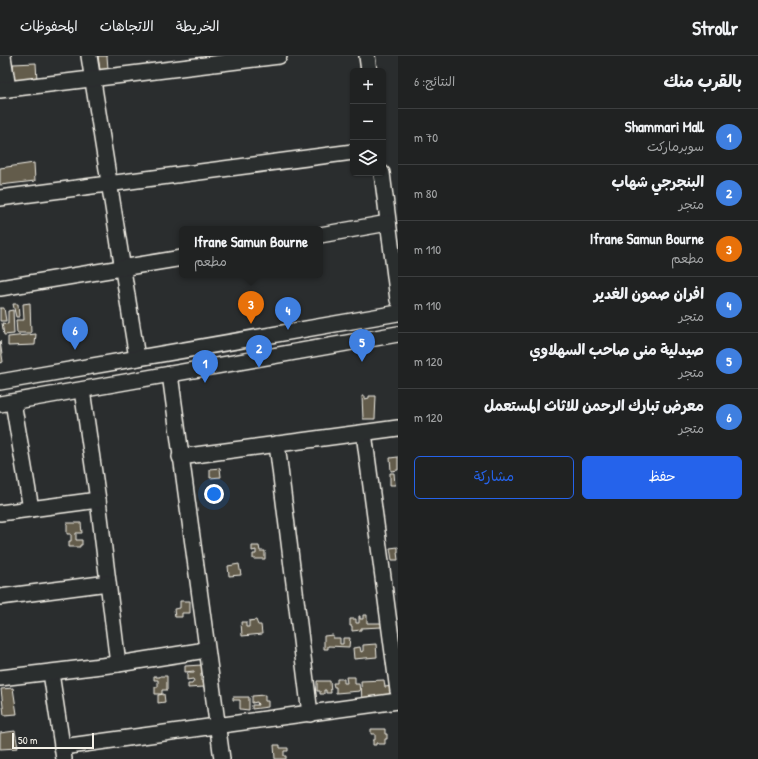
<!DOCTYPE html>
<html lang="ar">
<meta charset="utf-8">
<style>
body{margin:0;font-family:"Patrick Hand","Playpen Sans Arabic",sans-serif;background:#282a2a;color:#f1f3f6;direction:rtl}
.controls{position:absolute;right:12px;top:12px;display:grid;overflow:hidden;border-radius:6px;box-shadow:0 1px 3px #0004}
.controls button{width:36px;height:36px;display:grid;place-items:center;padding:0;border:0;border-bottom:1px solid #3d3f40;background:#202222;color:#f1f3f6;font:20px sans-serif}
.scale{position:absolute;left:12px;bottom:10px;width:82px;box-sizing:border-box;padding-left:4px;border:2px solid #f4f1e8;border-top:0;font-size:11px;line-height:14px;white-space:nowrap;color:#f4f1e8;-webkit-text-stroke:3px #2a2d2e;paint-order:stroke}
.you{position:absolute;left:214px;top:438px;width:14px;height:14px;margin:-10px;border:3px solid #fff;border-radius:50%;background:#1a73e8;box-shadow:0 0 0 6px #1a73e833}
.badge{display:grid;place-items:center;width:26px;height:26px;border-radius:50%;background:#2563eb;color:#fff;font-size:13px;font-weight:700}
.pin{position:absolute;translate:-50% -33px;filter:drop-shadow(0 1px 2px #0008)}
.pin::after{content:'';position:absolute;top:21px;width:14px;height:12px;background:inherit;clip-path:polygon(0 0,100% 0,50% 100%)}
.popup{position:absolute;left:179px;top:170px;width:144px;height:52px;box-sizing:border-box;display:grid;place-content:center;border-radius:6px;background:#202222;filter:drop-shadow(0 1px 3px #0005);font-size:13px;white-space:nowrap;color:#a2a4a5}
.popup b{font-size:15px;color:#f1f3f6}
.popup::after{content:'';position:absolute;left:50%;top:100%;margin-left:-8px;border:8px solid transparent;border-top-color:#202222}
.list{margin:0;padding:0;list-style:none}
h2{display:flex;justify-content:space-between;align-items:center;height:52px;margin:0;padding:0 16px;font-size:17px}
h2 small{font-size:13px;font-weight:400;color:#a2a4a5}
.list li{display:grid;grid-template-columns:26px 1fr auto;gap:12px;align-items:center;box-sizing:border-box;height:56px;padding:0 16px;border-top:1px solid #3d3f40}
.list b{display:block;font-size:15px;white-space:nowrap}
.list p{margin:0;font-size:13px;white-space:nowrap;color:#a2a4a5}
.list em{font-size:13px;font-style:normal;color:#a2a4a5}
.actions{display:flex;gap:8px;padding:12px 16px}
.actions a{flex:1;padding:9px 0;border:1px solid #2563eb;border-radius:6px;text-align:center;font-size:14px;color:#2563eb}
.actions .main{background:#2563eb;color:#fff}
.icon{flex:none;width:22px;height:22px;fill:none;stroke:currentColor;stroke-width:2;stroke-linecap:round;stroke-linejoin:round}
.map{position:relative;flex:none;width:398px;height:703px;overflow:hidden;direction:ltr}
header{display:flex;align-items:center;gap:24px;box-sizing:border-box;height:56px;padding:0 20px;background:#202222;border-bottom:1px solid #3d3f40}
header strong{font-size:19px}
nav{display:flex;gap:22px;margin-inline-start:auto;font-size:14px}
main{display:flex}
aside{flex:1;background:#202222}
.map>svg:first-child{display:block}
.building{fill:#635c4c;stroke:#f4f1e8}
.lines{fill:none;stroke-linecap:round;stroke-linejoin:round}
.minor-casing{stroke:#f4f1e8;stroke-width:18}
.minor{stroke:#2a2d2e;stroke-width:15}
</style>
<header>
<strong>Strollr</strong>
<nav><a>الخريطة</a><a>الاتجاهات</a><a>المحفوظات</a></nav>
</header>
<main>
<aside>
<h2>بالقرب منك<small>النتائج: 6</small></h2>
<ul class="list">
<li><span class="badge" style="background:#3f7fe0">1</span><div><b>Shammari Mall</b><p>سوبرماركت</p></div><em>70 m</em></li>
<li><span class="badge" style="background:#3f7fe0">2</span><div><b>البنجرجي شهاب</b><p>متجر</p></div><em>80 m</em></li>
<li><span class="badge" style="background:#e8710a">3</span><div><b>Ifrane Samun Bourne</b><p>مطعم</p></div><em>110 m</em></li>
<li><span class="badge" style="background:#3f7fe0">4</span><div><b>افران صمون الغدير</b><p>متجر</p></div><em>110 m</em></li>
<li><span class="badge" style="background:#3f7fe0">5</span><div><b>صيدلية منى صاحب السهلاوي</b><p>متجر</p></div><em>120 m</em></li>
<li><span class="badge" style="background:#3f7fe0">6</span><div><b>معرض تبارك الرحمن للاثاث المستعمل</b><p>متجر</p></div><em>120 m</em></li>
</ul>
<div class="actions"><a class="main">حفظ</a><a>مشاركة</a></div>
</aside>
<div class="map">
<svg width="398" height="703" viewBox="0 0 398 703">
<rect width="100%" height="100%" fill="#2a2d2e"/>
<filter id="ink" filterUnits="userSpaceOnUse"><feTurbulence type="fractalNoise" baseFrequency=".025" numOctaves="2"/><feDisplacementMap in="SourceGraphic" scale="8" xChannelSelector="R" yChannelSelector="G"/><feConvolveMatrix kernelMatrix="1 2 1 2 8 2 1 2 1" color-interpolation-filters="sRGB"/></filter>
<g filter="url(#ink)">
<g class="building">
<polygon points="98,0 107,0 108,13 100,14"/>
<polygon points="36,7 37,25 14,26 13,8"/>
<polygon points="34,107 35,125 0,129 0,112"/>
<polygon points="30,247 31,277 17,277 16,264 24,264 23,248"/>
<polygon points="13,248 18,248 19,261 16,261"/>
<polygon points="0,252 4,252 6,265 0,265"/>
<polygon points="13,254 14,278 4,279 2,267 8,268 8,255"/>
<polygon points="36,278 35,289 8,290 8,281"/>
<polygon points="0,285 3,306 0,307"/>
<polygon points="362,340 365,340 365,343 369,342 369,340 376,340 375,363 363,363"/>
<polygon points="398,401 398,414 391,415 390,402"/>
<polygon points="220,412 221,421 210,422 210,413"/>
<polygon points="390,417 394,417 395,429 390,429"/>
<polygon points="67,467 81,467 82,477 76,477 76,484 82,484 82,489 80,489 80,491 69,491 69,485 71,485 71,478 67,478"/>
<polygon points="252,490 259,490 260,495 265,495 265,503 253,503 253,498 256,498 256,494 252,495"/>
<polygon points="398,491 398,496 397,496 398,504 392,504 390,492"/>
<polygon points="239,508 241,519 229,520 228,510"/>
<polygon points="180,545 190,545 190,557 182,557 182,561 175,561 174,553 180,552"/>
<polygon points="363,559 367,559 367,567 382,567 382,571 361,572 361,574 352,575 352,570 350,570 350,563 356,563 356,567 359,567 359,560 360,560 360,563 363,563"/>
<polygon points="256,564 258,569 261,569 262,578 242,580 241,566 246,566 246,571 249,571 249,565"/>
<polygon points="333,579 333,582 340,582 340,588 343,588 343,582 350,582 349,591 328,590 328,593 324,593 324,580"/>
<polygon points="376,588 377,601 354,603 353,592 360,591 361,596 363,595 363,589"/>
<polygon points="202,609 202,615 203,615 203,617 201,617 201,625 203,625 204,631 188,632 188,628 192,628 194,625 193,623 187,624 187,617 194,617 194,615 185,616 185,610"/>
<polygon points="154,620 156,620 156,621 160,621 160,620 167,620 167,634 162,634 162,638 155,638 155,631 158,631 158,624 154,624"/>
<polygon points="346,621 355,621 355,628 359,628 360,635 336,637 336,631 334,631 333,627 337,627 337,623 344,623 344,627 347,627"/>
<polygon points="384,624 385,631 393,630 393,638 384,639 385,646 362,647 361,625"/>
<polygon points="317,625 330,625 331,637 326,637 326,634 324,634 324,638 320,638 320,635 317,635"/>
<polygon points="13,632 17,658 4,659 1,633"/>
<polygon points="164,638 165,646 158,647 158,639"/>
<polygon points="265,639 265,645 268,645 268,651 252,653 252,649 258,649 257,646 252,647 252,640"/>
<polygon points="233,641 249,641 249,654 240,653 240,644 233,644"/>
<polygon points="371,673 385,673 385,678 387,678 387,683 385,683 385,688 378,688 378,687 376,687 376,689 373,689 373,684 375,684 375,678 371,678"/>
<polygon points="15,675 18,692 0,693 0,677"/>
<polygon points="274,689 280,689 280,692 288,692 288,695 284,695 284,700 286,700 286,703 275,703"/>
</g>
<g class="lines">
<g class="minor-casing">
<g id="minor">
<polyline points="3,0 8,33"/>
<polyline points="89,0 137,302"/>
<polyline points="367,0 369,15"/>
<polyline points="0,34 279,0"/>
<polyline points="382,117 398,244"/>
<polyline points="0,142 353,96"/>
<polyline points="320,179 388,167"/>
<polyline points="0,232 182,202"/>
<polyline points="170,318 222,703"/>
<polyline points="0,326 398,257"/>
<polyline points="82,334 98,444 118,608"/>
<polyline points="13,346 31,453"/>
<polyline points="0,348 398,278"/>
<polyline points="364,377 398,635"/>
<polyline points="277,388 310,658"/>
<polyline points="180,401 398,372"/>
<polyline points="0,457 98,444"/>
<polyline points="0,541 108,527"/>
<polyline points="51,617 64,703"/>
<polyline points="0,622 118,608 206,594"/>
<polyline points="62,691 398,645"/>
</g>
</g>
<use href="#minor" class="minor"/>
</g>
</g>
</svg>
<div class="controls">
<button>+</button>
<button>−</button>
<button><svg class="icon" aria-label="layers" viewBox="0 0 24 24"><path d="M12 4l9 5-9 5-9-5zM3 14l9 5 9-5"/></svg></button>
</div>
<div class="scale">50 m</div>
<div class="you"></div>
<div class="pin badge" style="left:205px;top:327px;background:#3f7fe0">1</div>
<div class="pin badge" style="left:259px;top:312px;background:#3f7fe0">2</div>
<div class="pin badge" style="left:251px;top:268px;background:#e8710a">3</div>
<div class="popup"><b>Ifrane Samun Bourne</b>مطعم</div>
<div class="pin badge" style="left:288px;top:274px;background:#3f7fe0">4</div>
<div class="pin badge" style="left:362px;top:306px;background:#3f7fe0">5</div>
<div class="pin badge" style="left:75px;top:294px;background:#3f7fe0">6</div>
</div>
</main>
